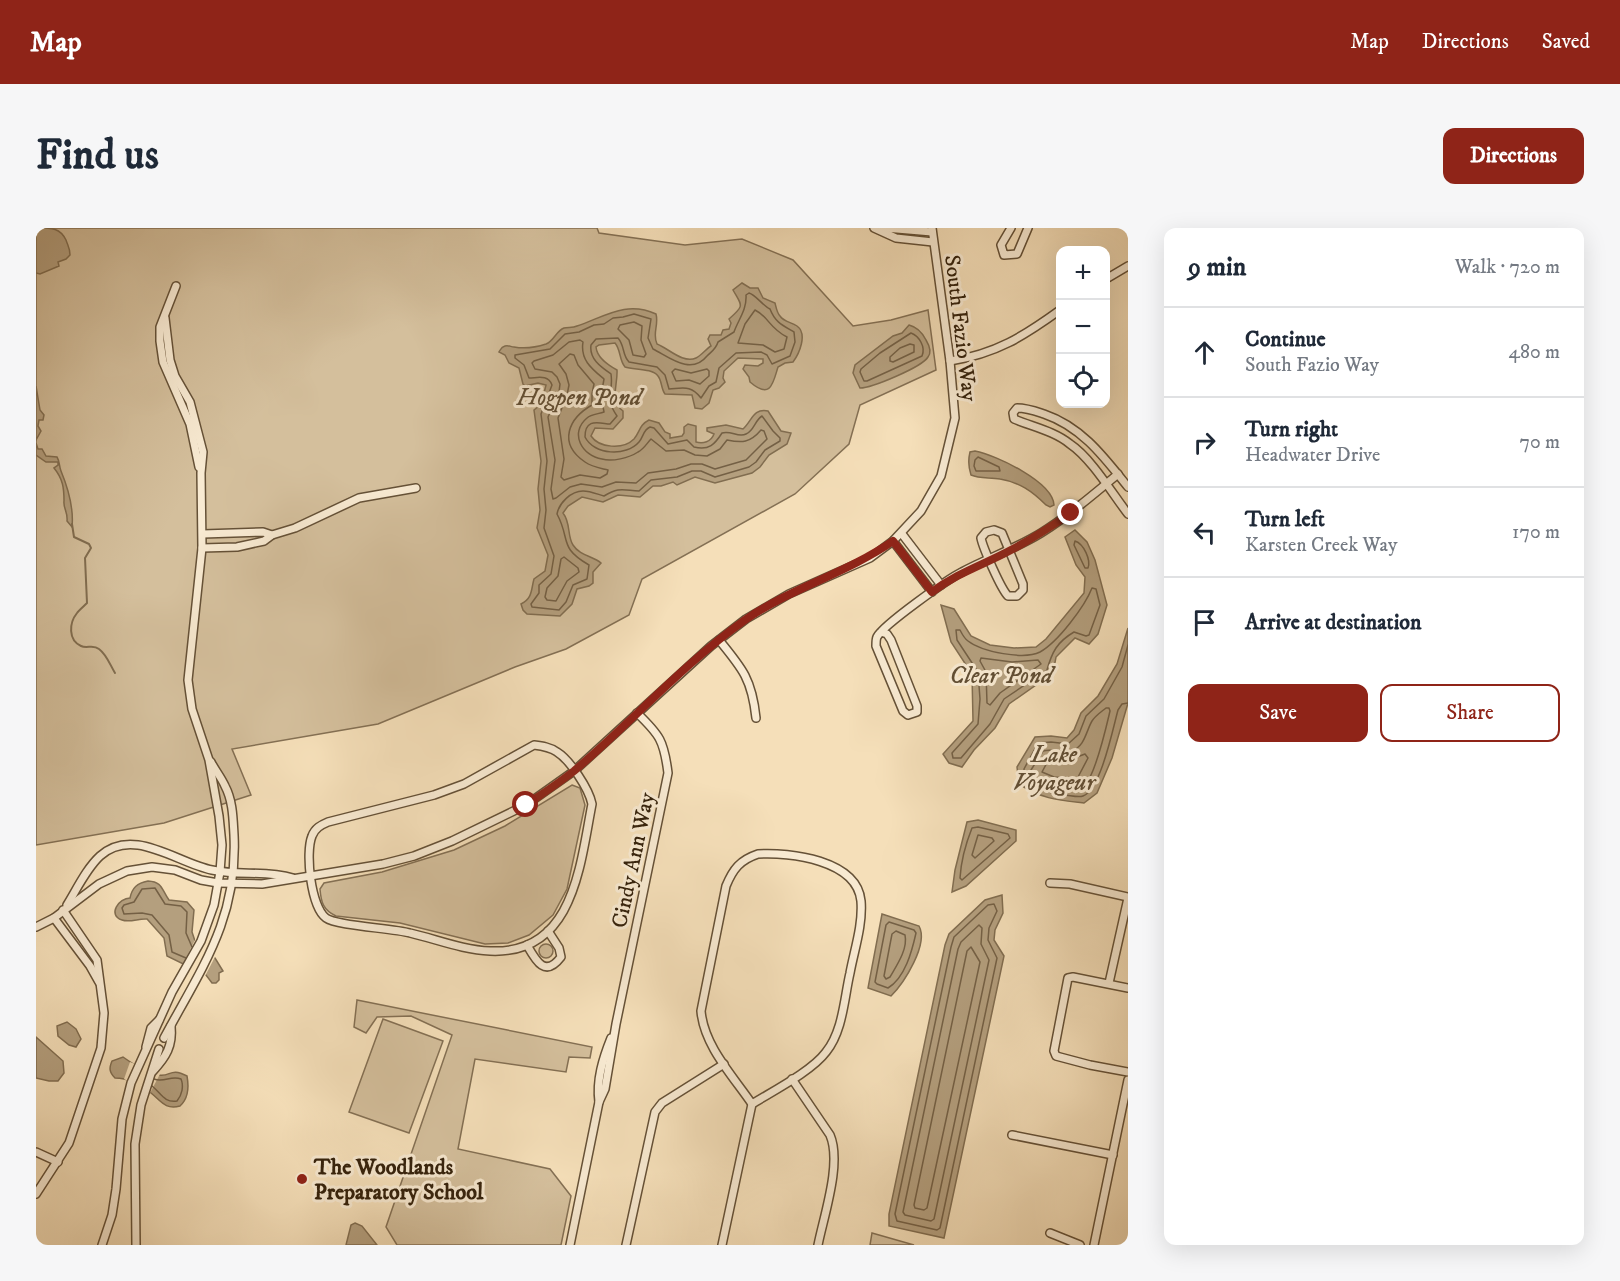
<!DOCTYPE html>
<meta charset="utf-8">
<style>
body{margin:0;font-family:"IM FELL DW Pica",serif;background:#f6f6f7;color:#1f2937}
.controls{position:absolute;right:18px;top:18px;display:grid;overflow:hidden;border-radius:12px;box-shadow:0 6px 24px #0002}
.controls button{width:54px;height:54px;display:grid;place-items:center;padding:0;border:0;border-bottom:2px solid #e0e1e3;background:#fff;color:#1f2937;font:30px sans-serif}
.stop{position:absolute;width:18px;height:18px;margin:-14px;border:4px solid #8f2418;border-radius:50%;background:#fff}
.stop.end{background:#8f2418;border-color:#fff;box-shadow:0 2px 6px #0008}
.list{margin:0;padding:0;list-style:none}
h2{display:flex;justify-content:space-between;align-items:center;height:78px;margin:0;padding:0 24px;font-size:26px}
h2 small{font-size:20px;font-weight:400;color:#747a83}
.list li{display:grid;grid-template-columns:39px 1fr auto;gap:18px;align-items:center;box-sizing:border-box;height:90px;padding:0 24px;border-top:2px solid #e0e1e3}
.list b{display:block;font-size:22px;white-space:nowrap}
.list p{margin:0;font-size:20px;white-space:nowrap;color:#747a83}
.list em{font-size:20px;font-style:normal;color:#747a83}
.actions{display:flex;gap:12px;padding:18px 24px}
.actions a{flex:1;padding:14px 0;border:2px solid #8f2418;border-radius:12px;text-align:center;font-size:21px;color:#8f2418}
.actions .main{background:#8f2418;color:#fff}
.icon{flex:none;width:33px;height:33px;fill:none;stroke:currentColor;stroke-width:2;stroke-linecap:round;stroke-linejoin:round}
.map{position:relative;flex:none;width:1092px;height:1017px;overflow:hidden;border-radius:12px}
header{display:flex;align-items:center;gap:36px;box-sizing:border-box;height:84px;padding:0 30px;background:#8f2418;color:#fff}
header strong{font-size:28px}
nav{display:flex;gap:33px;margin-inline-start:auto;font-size:21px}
.intro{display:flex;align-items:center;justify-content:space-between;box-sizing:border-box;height:144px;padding:0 36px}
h1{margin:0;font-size:42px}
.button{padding:15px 27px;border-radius:12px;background:#8f2418;color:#fff;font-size:21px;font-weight:700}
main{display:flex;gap:36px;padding:0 36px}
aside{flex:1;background:#fff;border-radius:12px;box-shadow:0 6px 24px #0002}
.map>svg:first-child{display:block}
.green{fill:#d4bf9c;stroke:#847054;stroke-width:1.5}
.water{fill:#b49f7e;stroke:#816d50;stroke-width:1.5}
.pier{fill:#f5dfb9}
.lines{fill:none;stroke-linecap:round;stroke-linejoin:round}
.shore{stroke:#746045;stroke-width:1.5}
.stream{stroke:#816d50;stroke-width:2}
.minor-casing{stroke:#655137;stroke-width:10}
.minor{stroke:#f8ead2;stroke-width:7}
.route{stroke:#8f2418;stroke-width:8}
.poi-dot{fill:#8f2418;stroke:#f8ead2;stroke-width:2}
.labels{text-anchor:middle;stroke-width:6;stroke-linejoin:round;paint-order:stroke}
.street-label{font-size:22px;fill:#35220c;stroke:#f8ead2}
.poi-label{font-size:22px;font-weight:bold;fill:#35220c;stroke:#f8ead2;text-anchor:start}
.water-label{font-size:24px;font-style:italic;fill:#614e34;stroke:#f8ead2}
</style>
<header>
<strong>Map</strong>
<nav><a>Map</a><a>Directions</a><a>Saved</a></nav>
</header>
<div class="intro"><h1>Find us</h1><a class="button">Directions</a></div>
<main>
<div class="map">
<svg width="1092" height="1017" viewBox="0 0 1092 1017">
<rect width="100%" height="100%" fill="#f5dfb9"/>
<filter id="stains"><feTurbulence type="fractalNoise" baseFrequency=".00333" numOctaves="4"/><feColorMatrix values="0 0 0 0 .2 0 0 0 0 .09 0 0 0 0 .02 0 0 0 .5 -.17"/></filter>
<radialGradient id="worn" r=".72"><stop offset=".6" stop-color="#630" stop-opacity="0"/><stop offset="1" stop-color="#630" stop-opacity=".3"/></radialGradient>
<g class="green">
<polygon points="0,0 561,0 563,5 649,17 706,11 757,32 817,98 855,92 892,82 900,142 824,177 813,216 759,266 606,351 593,387 530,421 479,439 342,496 196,521 215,567 128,595 0,617"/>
<path d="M536,557L544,560L549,577L531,661L517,687L493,707L472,715L449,716L364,695L300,688C287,682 285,674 284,661L288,655L346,644L418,622L469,598Z"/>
<circle cx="510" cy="723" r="7"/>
<polygon points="321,772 556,819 554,830 533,829 530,844 439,831 422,921 514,941 535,968 525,1017 361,1017 350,999 416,807 375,788 341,789 330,805 318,799"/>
<polygon points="347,791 407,813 373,905 313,884"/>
<polygon points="836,1005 878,1017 834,1017"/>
</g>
<g class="water">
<path d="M0,0C17,0 24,0 30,12C32,18 34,20 34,27L30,31L22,34L23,38L4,46L0,45Z"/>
<path d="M706,55L714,60H722L727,70L739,75C740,79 741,85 744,88C748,94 755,94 761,98C772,106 763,126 757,134L749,135L742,139C737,155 735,172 714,154L713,149L707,141L709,137L722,138L727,135V131L702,130L688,143L687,150L689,154L683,160L677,162L673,175L666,181L659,180L656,167L629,166C625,161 626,153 622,148C616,140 598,142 589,139C583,132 585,122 579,115L563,117L560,119C561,130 572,137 581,142C582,157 573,173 587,183V190L577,201L559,200L555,208C563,220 587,222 598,211C604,204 603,197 613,192L623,195L629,204L634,206V210L646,208L648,205V199L652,196L660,198V214C667,216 675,214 678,206L671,203V200L690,197L707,201C716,193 717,180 732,183L745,203L755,205L751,216L733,227L724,239L716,245L679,255L659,249L641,257L637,254L625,258H617L604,269L582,267L567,274L546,269L532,278L527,285C535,295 531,308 537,317C544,328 557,328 565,335L557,344V355L553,358L541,361L536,376L524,388L491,386L487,382L485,376C497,370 495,361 498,351L509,343L512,327L501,300L504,282L502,261L505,233L498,182L503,178L501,172L508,165L510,157L502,155L489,158L487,156L483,140L473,135L469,127L463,124C465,121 465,119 469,118C473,117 475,119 478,119C489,121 501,119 510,116C518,113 520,103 528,100C532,99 537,100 541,98C568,89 590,72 620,86C623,97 616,106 621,116C632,120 647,136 660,130C665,128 670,121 675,118L672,111L674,107H685L687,102L693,101L695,95L693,91C709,77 706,78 697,62Z"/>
<path d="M873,97C881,99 886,104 890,112C893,117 896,124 892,129C886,139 836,160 824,160L817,145L819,137L857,108L866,105Z"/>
<polygon points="0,158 4,182 8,187 7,192 3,192 2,198 5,203 0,212"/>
<path d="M0,215L2,221H6L10,228L21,229C24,234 23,238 25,243C32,260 38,279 36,299L31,293C32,284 27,280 28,273C28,260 27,251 18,240L22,237V234H10L0,227Z"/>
<path d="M939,223C960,227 1017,254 1018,277L1014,279L1010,277C996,263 983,254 964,251C954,249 944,251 935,247C932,238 932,232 934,224Z"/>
<polygon points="1039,302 1051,314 1059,332 1071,377 1062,406 1053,416 1039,410 1020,429 1017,445 973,476 959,500 938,522 926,539 913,535 907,526 937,493 936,446 915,414 905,377 918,381 935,408 954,417 978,420 1000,419 1010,411 1048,365 1049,349 1040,337 1029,309"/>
<path d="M1092,400V475L1076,530L1061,565L1048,575C1021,572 1006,571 983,556L981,539L999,509L1015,508L1031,510L1038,502L1045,485L1062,468L1081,436Z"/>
<polygon points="942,592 980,602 980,613 930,658 916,664 919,642 931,594"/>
<path d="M112,653C127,654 125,661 133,672L151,674L158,682L156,704L159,713L179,730L187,743L183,745V752L180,755H176L170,747L131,728L128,710L111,691C103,690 94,695 86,692C71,687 83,670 94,670C96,660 101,655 112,653Z"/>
<polygon points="966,667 967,685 959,702 958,712 968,728 908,1010 853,998 853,986 909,717 913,706 949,672"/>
<path d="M846,686L883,698C893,716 868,755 855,768L832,760Z"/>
<polygon points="31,794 40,801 45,811 40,819 33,817 22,808 21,798"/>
<polygon points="0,809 27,833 28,845 22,853 13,853 0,850"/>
<path d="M87,829C97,836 110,845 123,847C135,849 134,839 151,848C153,859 153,870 144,878C129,882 125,873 115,865C105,856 91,850 79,850C73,844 73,840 76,833Z"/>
<polygon points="319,995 326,998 341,1017 310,1017 315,997"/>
</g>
<g class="pier">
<polygon points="160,710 180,727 168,750 146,738"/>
<polygon points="94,834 124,846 114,865 88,851"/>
</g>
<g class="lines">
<g class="shore">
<path d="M713,65C720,67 726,77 734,81C739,94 746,97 758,104L759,114L754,128L736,136L731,127L725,124L700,125L683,140L680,154L673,158L665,170C655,157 648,160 633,161L629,147L621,139L593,134C586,127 589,118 582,110L560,111L555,117C553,131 565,139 575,146C578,167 567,167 581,188L574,196C562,195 549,190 549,209C558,227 590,229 603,214C608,208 607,202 614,199L618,200L632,216L651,212L658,219C673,223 679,216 686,205C695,202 702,210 710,206C718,203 719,192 726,188L737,203L744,210V213L729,222L720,234L713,239L679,249L665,243H656L641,249L615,252L603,263C586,262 583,259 568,268C561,266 554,263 547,263C535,263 523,275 521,286C535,312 522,319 553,337L551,351L537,357L530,374L523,382L496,379L495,376L503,365V357L515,346L518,328L508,300L510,282L508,261L511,233L505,186L516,157C512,146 501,150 493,150L488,137L479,130V127L514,121L529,106L543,104L558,97L568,96L577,90L587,89L598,86L615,91L612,110L617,121C633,129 655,148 671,128C676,123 680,121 682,114L698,104C702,92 711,82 710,67Z"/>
<path d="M719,82C733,89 733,100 751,109L748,121L739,124L727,117L702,115L709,96Z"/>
<polygon points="598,94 606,98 605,112 610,126 608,129 597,127 593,112 582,101 584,97"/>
<path d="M875,105C883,108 890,119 886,128L831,153H828L824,144L825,141L844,125Z"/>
<path d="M544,112L547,114C544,132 556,141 568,151L565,168L568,184C563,186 555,186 551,190C533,205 546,228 566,231C576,234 593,230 602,224C608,221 611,215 615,211L630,223L648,222L659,227L671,228L684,221L691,212C706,215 714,215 725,202L728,203L731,211L710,232L679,241L666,236H655L640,241L612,245L600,255L580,254L566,259L545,256L534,259L520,270L517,271L515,261L519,232L512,189L523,164L524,156L521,149L516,144L499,141L496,135L498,133L517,127L533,114Z"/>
<polygon points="874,116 878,117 878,124 857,134 854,133 854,129 864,120"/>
<path d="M534,126L538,127L542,137L558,156L556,166V177C533,190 521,215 549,234C556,239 564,240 572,242L571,246L564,250L544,247L528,252L525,249L528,231L522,190L531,167L533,157L530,146L523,136Z"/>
<polygon points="639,141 655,145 671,141 673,143 673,148 664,156 653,152 640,153 636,144"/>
<polygon points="942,229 963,239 964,243 940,243 938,238 939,232"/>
<path d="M1039,313C1048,316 1055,332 1052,340H1049L1038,317Z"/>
<polygon points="528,329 542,340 543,344 531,353 520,373 511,372 509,369 511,360 522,348 525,331"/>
<path d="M1056,360L1060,361L1064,377L1053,407L1050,408L1038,404C1021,414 1016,424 1011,442L968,471L954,496L925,530H917L916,525L942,496L944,471L942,444L921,412L920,402H924C926,406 929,411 932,413C946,424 988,432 1004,424C1022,414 1049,378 1056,360Z"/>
<path d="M1092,417L1086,439L1068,471L1050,488L1043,506L1032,516L1015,514L1002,515L988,541L989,553C1002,562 1013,565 1028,567C1033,567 1042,570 1047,568C1065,561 1077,500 1082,482L1086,476L1092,475"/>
<polygon points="945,430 976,434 1002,432 1005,436 964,465 954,477 951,475 950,444 944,433"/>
<path d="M1070,480H1073L1074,483C1070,500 1060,545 1049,557C1040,567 1006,555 996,549L995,542L1007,523C1016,520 1026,525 1035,523C1049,519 1050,503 1056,493C1059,488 1065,484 1070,480Z"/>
<polygon points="1049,526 1052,530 1041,551 1018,549 1006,544 1013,531 1033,532"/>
<path d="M942,599L972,606L974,610L926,652L924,650C925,633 930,615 936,600Z"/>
<polygon points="942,607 956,610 958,613 939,630 936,627"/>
<polygon points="958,676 961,683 953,700 952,712 961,730 904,1000 901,1002 861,993 859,986 915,719 918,709 952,677"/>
<path d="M853,694L878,702L880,705C876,723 869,750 852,760L841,756L839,754L850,697Z"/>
<polygon points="943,697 946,700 945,716 953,732 898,991 895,993 869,987 867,984 922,721 925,714"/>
<path d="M860,703L869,707C872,721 861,737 854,749L850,751L848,748L856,706Z"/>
<polygon points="935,719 944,734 891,980 888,982 879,980 878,977 931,723"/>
<polyline points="150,730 136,724 133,707 116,687 106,685 88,686 86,680 88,677 98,674 106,661 119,660 129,676 145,678 151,684 150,705 156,719"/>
<path d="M116,858C125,865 128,875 141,873C146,867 148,858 145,851C135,847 128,855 118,851"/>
</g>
<path class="stream" d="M36,296L38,309L53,316L55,320L49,330L51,375C48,378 43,382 41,385C33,395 32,412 45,418C51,421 57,416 63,421C71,427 74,437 79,445"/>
<g class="minor-casing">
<g id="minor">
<polyline points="838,0 860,10 897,14"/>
<polyline points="849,0 896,4"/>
<polyline points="975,0 965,17 968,27 981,26 992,0"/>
<polyline points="1070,51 1092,38"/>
<polyline points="140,58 124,99 124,113 127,134 154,196 163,239"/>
<path d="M914,133C960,126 988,108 1024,82"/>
<path d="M1092,259C1068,229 1046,199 1008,186C999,183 991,180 981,180L977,185L978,191C997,199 1018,203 1034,216C1055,230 1076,265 1092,286"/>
<path d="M958,302L966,305L987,356V362L981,368H972C965,361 947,320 945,310L950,304Z"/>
<polyline points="167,306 227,304 236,307"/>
<polyline points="866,306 905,357"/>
<polyline points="857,313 896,364"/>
<polyline points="166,320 201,319 228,313 236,307 259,300 323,270 380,260"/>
<path d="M845,404L851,406L855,412L881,478V484L872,487L867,483L840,418C840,414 840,411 841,409C847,397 912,351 926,344C952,330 979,321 1005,305C1032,288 1057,267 1082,246"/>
<path d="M683,412C707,441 716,452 720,490"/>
<path d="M498,517C506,518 514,519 521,524C534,532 553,561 556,576C544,637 538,727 454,723C427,722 400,711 374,705C356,700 301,698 290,690C275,679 269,625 276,608C279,600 285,597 292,594L398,567L428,556Z"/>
<path d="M722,626C754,624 821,632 825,673C827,697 818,723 814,745C808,771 807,803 790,824C776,843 737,863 716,876C697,848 668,818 665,783L690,658C697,641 704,632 722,626Z"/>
<polyline points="1014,655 1034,656 1092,669"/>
<path d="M31,677C41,661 50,641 64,628C97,598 141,635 176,642C203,648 229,642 257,650"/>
<polyline points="18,690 54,738 63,754"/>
<polyline points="0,699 18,690 63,656 91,643 116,639 139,642 165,652 182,655 226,656 347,636 378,628 416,613 490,577 538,543 675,418 710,391 753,366 834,330 857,313 885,283 905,248 919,190 914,133 896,0"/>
<path d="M491,717C500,733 509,750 525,729L523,720L512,703"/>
<polyline points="1073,755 1092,670"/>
<polyline points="1092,760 1037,749 1032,750 1018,823 1020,828 1054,837 1092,844"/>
<path d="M128,810C166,739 202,691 198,607C197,591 197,573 189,558C185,549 179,542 175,534"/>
<polyline points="110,819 115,800 123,792"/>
<path d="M117,843C130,829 137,818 135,798"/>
<path d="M756,851L794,907C806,935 788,987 782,1017"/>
<path d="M563,874C560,852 567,830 575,810"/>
<polyline points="976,907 1077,927"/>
<polyline points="0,924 22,934"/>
<polyline points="0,966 33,915 65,820 68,785 61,732 27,682"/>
<polyline points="1014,1005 1044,1017"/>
<polyline points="66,1017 76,987 80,961 86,891 95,855 136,764 165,713 178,677 184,644 186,617 183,588 173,532 156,481 152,452 166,320 165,245 167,224 154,174 139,148 134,132 129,90"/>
<polyline points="100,1017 99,916 105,877 123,821"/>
<path d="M534,1017L563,874L569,861L580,796L632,545C628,513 624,507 601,485"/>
<polyline points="590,1017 619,884 626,875 688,836"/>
<polyline points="686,1017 716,876"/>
<polyline points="1058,1017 1092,852"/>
</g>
</g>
<use href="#minor" class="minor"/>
</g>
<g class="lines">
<path class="route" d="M490,577C506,566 523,555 538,543C596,494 647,436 709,392C755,360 811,345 857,313L896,364C921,345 947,337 975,322C996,311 1016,298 1035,285"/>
</g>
<circle class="poi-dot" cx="266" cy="951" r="6"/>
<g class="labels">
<g class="street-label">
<text transform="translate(926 100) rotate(83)" y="8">South Fazio Way</text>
<text transform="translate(596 632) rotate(-78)" y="8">Cindy Ann Way</text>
</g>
<g class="poi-label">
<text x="278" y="946">The Woodlands<tspan x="278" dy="25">Preparatory School</tspan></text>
</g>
<g class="water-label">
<text x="543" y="177">Hogpen Pond</text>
<text x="965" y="455">Clear Pond</text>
<text x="1018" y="534">Lake<tspan x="1018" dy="28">Voyageur</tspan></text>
</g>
</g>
<rect width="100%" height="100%" filter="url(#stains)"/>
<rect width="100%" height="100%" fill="url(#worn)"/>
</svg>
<div class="controls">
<button>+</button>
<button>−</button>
<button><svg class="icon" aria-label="locate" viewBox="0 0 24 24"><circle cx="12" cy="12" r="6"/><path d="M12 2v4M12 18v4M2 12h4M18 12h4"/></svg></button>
</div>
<div class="stop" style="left:490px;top:577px"></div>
<div class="stop end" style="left:1035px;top:285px"></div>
</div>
<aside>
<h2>9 min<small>Walk · 720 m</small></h2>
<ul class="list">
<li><svg class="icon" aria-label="ahead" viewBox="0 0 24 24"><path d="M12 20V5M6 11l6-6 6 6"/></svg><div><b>Continue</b><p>South Fazio Way</p></div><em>480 m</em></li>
<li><svg class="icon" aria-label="right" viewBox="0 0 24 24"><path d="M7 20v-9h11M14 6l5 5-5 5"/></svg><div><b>Turn right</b><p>Headwater Drive</p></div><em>70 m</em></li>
<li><svg class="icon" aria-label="left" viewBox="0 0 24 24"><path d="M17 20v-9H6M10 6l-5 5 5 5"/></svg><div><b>Turn left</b><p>Karsten Creek Way</p></div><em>170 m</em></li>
<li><svg class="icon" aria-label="arrive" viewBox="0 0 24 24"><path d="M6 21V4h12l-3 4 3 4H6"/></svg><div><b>Arrive at destination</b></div></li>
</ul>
<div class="actions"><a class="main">Save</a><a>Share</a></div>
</aside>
</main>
